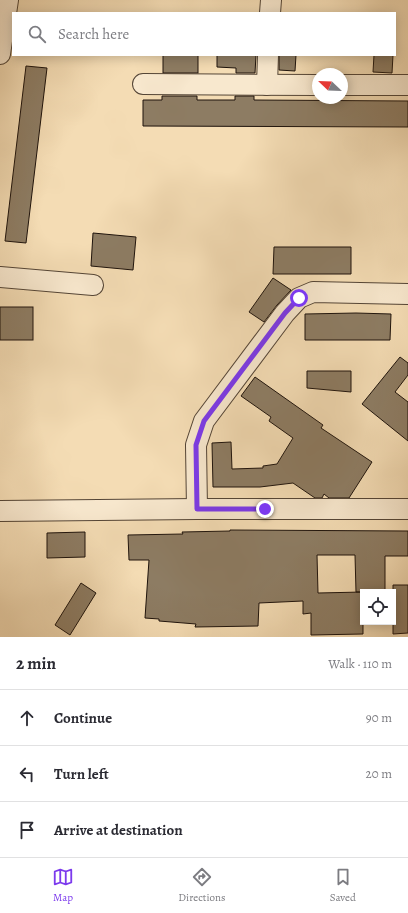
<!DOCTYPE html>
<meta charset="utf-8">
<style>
body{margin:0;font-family:Alegreya,serif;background:#f7f7f7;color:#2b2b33}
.controls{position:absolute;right:12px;bottom:12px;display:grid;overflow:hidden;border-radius:0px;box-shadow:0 2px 10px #0003}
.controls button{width:36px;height:36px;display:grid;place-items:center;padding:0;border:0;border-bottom:1px solid #e1e1e2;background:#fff;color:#2b2b33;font:20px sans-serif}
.compass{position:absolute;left:312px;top:68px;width:36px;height:36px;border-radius:50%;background:#fff;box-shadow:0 2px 10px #0003;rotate:293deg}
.stop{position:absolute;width:12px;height:12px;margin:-9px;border:3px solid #7c3aed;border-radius:50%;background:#fff}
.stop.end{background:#7c3aed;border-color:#fff;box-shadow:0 1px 4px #0008}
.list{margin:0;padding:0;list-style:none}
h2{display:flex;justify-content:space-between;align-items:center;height:52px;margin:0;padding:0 16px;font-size:17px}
h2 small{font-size:13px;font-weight:400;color:#7c7c81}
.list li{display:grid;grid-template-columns:26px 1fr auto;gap:12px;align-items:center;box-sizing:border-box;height:56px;padding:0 16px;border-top:1px solid #e1e1e2}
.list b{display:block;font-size:15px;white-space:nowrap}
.list em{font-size:13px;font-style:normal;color:#7c7c81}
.icon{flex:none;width:22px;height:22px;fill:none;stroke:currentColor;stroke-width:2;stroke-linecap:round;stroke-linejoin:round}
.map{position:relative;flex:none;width:408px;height:637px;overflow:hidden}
.search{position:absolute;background:#fff;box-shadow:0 2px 10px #0003;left:12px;right:12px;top:12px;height:44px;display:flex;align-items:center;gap:10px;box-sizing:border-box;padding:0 14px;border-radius:0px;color:#7c7c81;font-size:15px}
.sheet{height:220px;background:#fff}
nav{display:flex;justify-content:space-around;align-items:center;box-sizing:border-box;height:56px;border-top:1px solid #e1e1e2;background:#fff;font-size:11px;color:#7c7c81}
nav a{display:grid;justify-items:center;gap:2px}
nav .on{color:#7c3aed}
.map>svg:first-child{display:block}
.building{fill:#8d7c63;stroke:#1e130c}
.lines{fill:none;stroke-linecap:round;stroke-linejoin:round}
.street-casing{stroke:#544536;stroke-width:22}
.street{stroke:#f8e8ce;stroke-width:20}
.route{stroke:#7c3aed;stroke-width:5}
</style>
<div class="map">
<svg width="408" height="637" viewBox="0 0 408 637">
<rect width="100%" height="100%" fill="#f4dcb4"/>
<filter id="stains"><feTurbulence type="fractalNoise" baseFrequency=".005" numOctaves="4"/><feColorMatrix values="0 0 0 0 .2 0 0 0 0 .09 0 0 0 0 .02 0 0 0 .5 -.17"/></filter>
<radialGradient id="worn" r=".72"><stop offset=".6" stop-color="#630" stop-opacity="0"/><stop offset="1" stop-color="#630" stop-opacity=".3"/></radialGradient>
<g class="building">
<rect x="163" y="55" width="35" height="18"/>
<polygon points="217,55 256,55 255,73 236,73 236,68 217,67"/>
<polygon points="279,55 296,55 295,71 279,70"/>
<polygon points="374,55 393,55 392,73 373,72"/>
<polygon points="26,66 47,68 26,243 5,241"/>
<polygon points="162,96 197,96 197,100 235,100 235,96 254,96 254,100 408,101 408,127 143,126 143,100 162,100"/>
<polygon points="93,233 136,237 133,270 91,266"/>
<polygon points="274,247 351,247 351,274 273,274"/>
<polygon points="273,278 291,290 277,305 264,322 249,312"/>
<rect x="0" y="307" width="33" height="33"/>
<polygon points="356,313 391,314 390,340 305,340 305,314"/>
<polygon points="400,357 408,363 408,375 395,392 408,402 408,441 362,404"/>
<polygon points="307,371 351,371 351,392 307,388"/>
<polygon points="255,377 323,425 321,428 372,462 349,498 329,498 324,494 322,498 315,498 293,483 260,487 213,487 212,443 231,442 232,469 263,468 263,466 277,464 293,438 269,421 271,417 241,396"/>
<polygon points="230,530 408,531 408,556 385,556 385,592 356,592 355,555 317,555 318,593 363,592 363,634 311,635 311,613 303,614 303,601 259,603 258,626 195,627 196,624 159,621 159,619 145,618 149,560 129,560 128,535 183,534 182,532 230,531"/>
<polygon points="85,532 85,557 47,558 47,533"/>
<polygon points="81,583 96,593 70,635 55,625"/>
<polygon points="393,585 408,585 408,633 393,634"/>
</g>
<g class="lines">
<g class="street-casing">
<g id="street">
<polyline points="270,13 271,0"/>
<polyline points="0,54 8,0"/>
<polyline points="143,84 318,85"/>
<polyline points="267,85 268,55"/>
<polyline points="342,85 408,85"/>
<polyline points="0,277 93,285"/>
<polyline points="197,509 196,445 204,421 285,313 299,298 313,292 408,294"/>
<polyline points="0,511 197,509 408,509"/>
</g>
</g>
<use href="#street" class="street"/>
</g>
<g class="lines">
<polyline class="route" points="265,509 197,509 196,445 204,421 285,313 299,298"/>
</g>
<rect width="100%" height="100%" filter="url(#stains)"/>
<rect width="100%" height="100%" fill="url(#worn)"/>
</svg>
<div class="controls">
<button><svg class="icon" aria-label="locate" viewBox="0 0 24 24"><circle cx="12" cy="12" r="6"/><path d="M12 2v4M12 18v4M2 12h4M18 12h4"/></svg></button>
</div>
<svg class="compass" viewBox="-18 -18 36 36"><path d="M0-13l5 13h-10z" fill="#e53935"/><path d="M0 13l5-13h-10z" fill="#7c7c81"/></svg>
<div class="stop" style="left:299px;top:298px"></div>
<div class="stop end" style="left:265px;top:509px"></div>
<div class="search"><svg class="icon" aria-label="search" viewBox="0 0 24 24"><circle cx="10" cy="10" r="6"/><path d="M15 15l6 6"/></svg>Search here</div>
</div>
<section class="sheet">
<h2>2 min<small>Walk · 110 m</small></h2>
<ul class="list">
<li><svg class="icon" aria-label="ahead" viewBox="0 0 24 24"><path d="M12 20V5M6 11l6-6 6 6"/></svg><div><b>Continue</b></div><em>90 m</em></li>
<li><svg class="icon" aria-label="left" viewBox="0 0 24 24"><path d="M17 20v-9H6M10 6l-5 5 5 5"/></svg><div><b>Turn left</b></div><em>20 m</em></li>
<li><svg class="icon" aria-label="arrive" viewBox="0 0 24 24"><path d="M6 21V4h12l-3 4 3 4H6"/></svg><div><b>Arrive at destination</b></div></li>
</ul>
</section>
<nav>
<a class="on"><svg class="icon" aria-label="map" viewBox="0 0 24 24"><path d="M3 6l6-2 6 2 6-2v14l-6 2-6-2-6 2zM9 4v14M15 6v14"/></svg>Map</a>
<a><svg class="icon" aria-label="directions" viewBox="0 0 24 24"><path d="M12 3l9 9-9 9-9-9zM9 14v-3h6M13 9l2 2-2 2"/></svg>Directions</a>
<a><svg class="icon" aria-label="saved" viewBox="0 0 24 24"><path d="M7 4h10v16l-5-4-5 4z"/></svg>Saved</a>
</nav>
